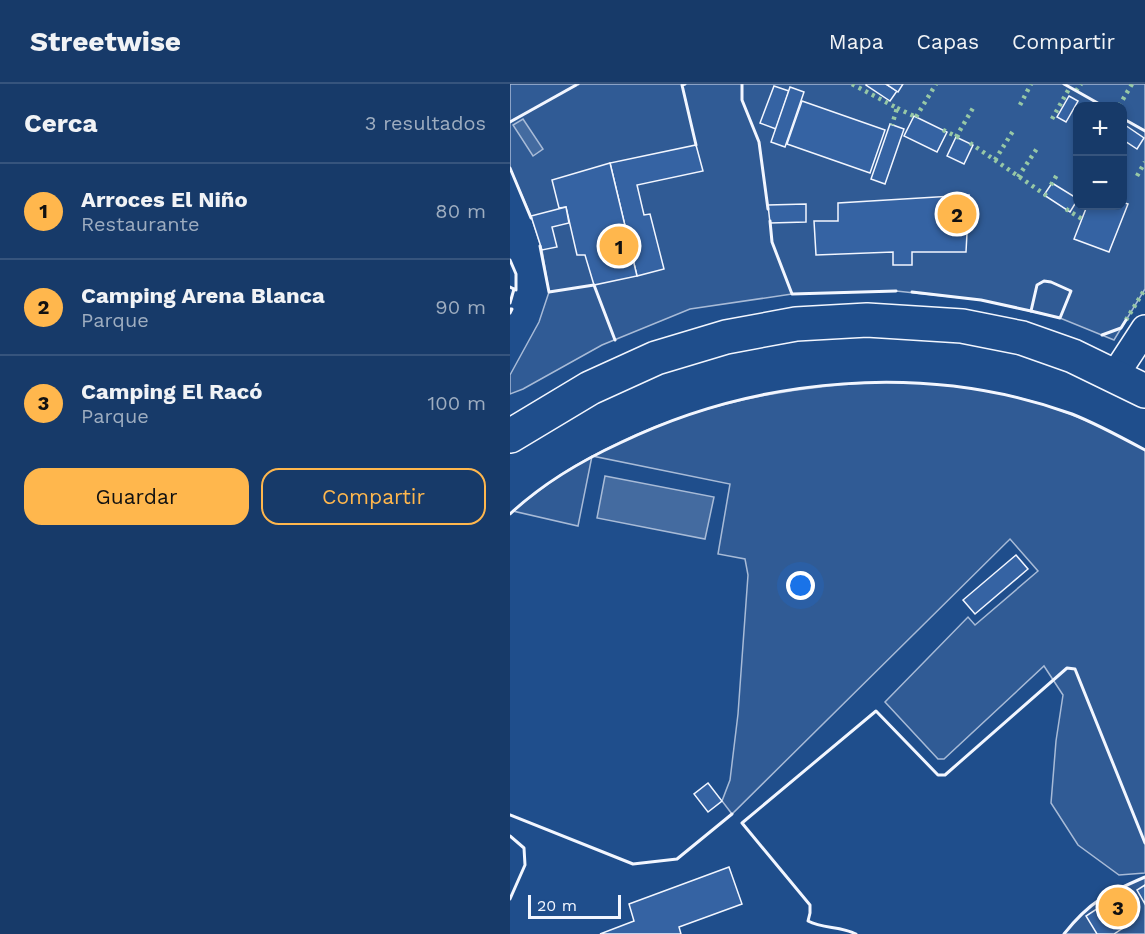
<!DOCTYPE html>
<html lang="es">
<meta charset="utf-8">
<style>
body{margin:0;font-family:"Work Sans",sans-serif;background:#20416f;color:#f1f3f6}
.controls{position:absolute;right:18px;top:18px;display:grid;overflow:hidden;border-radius:12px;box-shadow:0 3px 9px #0003}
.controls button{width:54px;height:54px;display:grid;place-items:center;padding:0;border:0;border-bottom:2px solid #36547d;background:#173a69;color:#f1f3f6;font:30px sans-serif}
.scale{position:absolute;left:18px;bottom:15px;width:93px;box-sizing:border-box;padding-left:6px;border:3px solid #f2f6ff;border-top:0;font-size:16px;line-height:21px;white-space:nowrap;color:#f2f6ff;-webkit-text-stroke:4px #1f4e8c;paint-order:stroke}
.you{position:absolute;left:291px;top:502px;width:21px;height:21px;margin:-15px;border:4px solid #fff;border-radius:50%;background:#1a73e8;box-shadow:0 0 0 9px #1a73e833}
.badge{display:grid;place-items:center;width:39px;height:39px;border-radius:50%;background:#ffb74d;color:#111;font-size:20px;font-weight:700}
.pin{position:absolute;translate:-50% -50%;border:3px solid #fff;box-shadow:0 2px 6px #0006}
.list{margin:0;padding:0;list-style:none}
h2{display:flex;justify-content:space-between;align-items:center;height:78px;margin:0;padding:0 24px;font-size:26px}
h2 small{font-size:20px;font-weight:400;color:#9eadc0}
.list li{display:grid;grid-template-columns:39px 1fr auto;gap:18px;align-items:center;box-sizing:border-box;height:96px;padding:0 24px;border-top:2px solid #36547d}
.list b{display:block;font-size:22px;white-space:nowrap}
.list p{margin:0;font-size:20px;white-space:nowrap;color:#9eadc0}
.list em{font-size:20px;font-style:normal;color:#9eadc0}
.actions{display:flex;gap:12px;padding:18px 24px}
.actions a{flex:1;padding:14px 0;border:2px solid #ffb74d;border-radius:18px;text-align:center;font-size:21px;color:#ffb74d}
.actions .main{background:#ffb74d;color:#111}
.map{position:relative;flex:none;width:635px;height:850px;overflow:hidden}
header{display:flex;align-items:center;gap:36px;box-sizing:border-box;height:84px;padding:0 30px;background:#173a69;border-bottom:2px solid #36547d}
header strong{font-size:28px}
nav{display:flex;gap:33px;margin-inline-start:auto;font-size:21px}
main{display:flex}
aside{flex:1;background:#173a69}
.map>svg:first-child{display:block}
.green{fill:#305b95;stroke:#a8bbd7;stroke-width:1.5;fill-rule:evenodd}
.water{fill:#446ba0;stroke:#a8bbd7;stroke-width:1.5}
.building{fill:#3563a3;stroke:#f2f6ff;stroke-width:1.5}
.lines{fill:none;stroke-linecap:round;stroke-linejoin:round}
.minor-casing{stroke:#f2f6ff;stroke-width:30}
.tertiary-casing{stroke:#f2f6ff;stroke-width:36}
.minor{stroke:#1f4e8c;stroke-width:27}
.tertiary{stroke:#1f4e8c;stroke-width:33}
.hedge{stroke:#97c8a6;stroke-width:4.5;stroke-dasharray:3 4.5;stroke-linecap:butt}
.wall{stroke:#f2f6ff;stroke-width:3}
</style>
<header>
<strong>Streetwise</strong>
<nav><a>Mapa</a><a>Capas</a><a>Compartir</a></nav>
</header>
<main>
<aside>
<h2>Cerca<small>3 resultados</small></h2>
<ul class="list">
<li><span class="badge">1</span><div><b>Arroces El Niño</b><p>Restaurante</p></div><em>80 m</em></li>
<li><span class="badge">2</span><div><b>Camping Arena Blanca</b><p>Parque</p></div><em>90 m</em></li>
<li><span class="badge">3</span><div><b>Camping El Racó</b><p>Parque</p></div><em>100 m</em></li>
</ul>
<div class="actions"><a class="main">Guardar</a><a>Compartir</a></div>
</aside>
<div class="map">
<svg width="635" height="850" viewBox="0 0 635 850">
<rect width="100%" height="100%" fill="#1f4e8c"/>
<g class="green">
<path d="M0,0H635V205L604,256L550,234L471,216L386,207L282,210L180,225L92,261L13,305L0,310V291L29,238L39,208L32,166L21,132L0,84ZM568,22H612V122H568Z"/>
<path d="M377,298C439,299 507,308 565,332C589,341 612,354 635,366V789L609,791L568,761L541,719L546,657L553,611L534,582L434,675H428L375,618L458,533L465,541L528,487L500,455L222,730L212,717L220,696L228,630L238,491L235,475L208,470L220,400L82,372L68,442L3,427C21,413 39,398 58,386C157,326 263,302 377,298Z"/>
<path d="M635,793V850H554C580,817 598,809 635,793Z"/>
</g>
<g class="water">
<polygon points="13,35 33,65 23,72 3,41"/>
<polygon points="95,392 204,413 195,455 87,434"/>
</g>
<g class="building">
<polygon points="356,0 376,0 387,7 380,17 356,1"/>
<polygon points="376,0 393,0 388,8"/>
<polygon points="264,2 279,7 266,45 250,39"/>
<polygon points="280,3 294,8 275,63 261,58"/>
<polygon points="559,12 568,17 556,38 547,33"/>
<polygon points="292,17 375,46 360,89 277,60"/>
<polygon points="404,32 437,48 427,68 394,52"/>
<polygon points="612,39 634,54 627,65 612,55"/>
<polygon points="380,40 394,45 375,100 361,95"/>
<polygon points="446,53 463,61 454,80 437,72"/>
<polygon points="186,61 193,87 127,101 134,131 140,130 154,185 127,192 100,79"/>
<polygon points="100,79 127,192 84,201 75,171 67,171 56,123 49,124 42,96"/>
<polygon points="542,99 568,115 560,128 534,111"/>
<polygon points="459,111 456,168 402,168 402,181 383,181 383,168 306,171 304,137 328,137 328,119"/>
<polygon points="612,118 618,120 599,168 564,155 577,122 612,122"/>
<polygon points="296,120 296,138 260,139 258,121"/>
<polygon points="56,123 59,139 42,143 47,163 32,166 21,132"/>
<polygon points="506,471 518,485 465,530 453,516"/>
<polygon points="198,699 212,717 198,728 184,710"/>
<polygon points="219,783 232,820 169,843 171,850 90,850 124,837 119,820"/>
<polygon points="635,801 635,820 627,806"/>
<polygon points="608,811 618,828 607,835 613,844 604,850 587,850 576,832"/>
</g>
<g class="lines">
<g class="minor-casing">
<polyline id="minor" points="605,291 635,245"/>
</g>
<g class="tertiary-casing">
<polyline id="tertiary" points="0,352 80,304 146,274 216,253 286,240 357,236 452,242 512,254 563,272 635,307"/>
</g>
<use href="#minor" class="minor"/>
<use href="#tertiary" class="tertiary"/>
<g class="hedge">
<polyline points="342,0 387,24 382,41"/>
<polyline points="566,7 571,0"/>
<polyline points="510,21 521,0"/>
<polyline points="609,22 622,0"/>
<polyline points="387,24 406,33"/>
<polyline points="406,33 426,0"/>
<polyline points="542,35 560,3"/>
<polyline points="433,46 450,54"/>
<polyline points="446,53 463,24"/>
<polyline points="460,59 537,112"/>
<polyline points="485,76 503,47"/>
<polyline points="627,92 635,78"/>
<polyline points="508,93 528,63"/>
<polyline points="541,101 548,89"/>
<polyline points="556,125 572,135"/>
<polyline points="616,236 635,205"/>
</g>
<g class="wall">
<polyline points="175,0 172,1 186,61"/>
<polyline points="232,0 232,16 249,58 258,125"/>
<polyline points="554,0 593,22"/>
<polyline points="612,34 635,47"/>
<polyline points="0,38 68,0"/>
<polyline points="0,84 21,134"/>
<polyline points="260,137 262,158 282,210 386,207"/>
<polyline points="30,162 39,208 84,201 105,256"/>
<polyline points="0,176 6,190 6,206 0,203"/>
<polygon points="534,197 541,198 561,207 550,234 521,227 527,201"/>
<polyline points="402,208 471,216 521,227"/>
<polyline points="0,219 4,205"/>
<polyline points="0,225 2,225 0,229"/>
<polyline points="592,251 611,244 616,236"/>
<path d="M0,430C32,400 71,377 110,359C248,292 417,278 562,330C587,340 611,353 635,366"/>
<polyline points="0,731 123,780 167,775 222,730"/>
<polyline points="0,752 14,764 15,781 0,815"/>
<path d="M346,850C330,842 313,845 298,837L300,829V821L232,739L366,627L428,691H435L557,584L565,585L635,759"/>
<path d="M554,850C580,817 598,809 635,793"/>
</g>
</g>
</svg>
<div class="controls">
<button>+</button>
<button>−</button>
</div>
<div class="scale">20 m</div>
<div class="you"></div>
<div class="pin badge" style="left:109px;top:162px">1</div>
<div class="pin badge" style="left:447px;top:130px">2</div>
<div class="pin badge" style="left:608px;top:823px">3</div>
</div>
</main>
